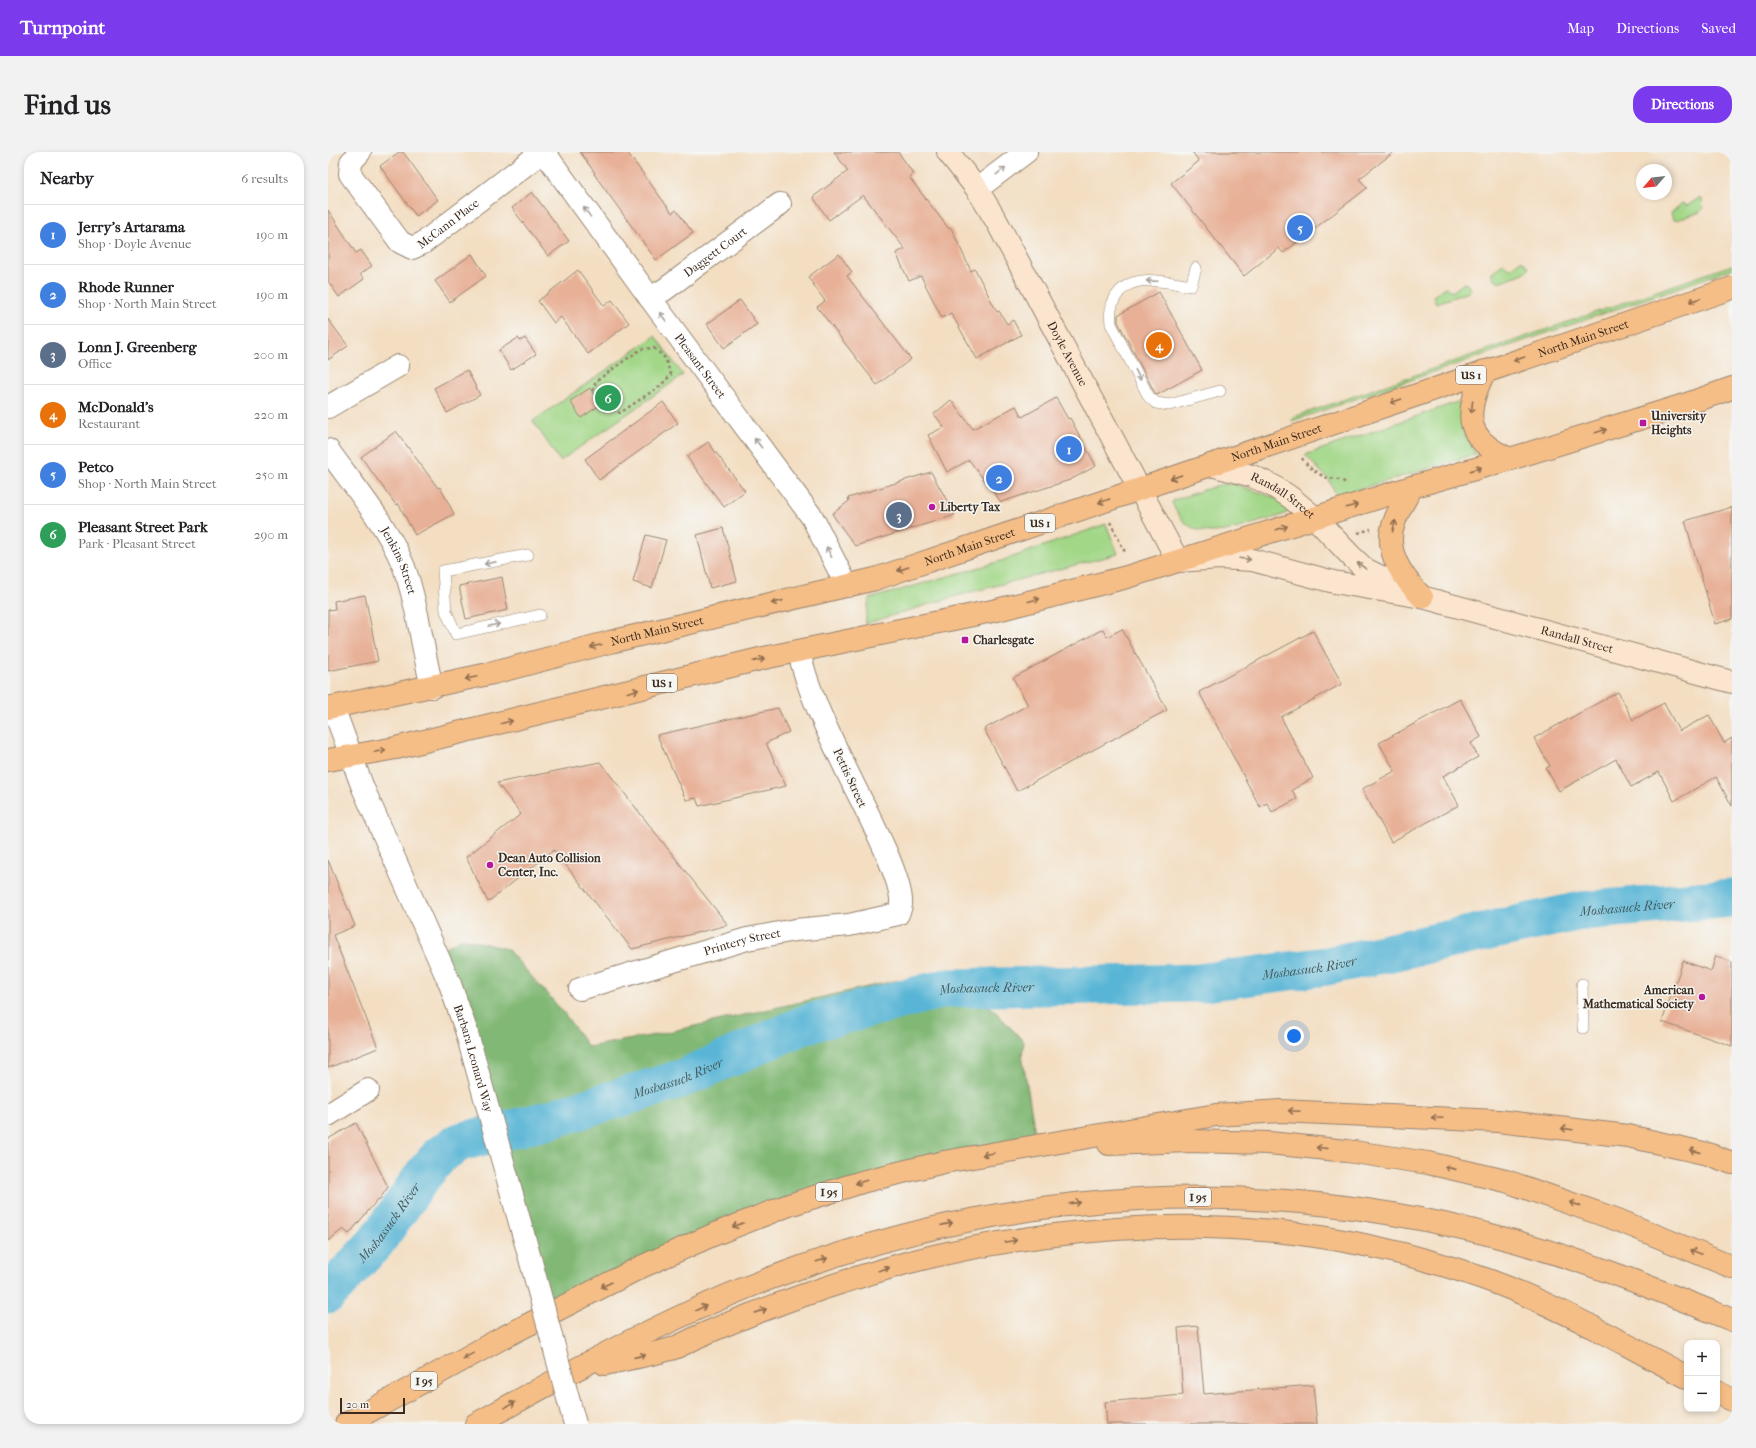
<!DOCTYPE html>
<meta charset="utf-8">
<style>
body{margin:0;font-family:"IM FELL French Canon",serif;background:#f2f2f2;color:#202124}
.controls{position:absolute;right:12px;bottom:12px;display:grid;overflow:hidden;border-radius:8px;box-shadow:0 2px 6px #0003}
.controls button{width:36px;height:36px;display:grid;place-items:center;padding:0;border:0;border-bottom:1px solid #e0e0e0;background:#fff;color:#202124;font:20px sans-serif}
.compass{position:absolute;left:1308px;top:12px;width:36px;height:36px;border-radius:50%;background:#fff;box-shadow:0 2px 6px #0003;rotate:242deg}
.scale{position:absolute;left:12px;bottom:10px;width:65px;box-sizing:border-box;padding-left:4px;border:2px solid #3b2a1e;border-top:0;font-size:11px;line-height:14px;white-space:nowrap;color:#3b2a1e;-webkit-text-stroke:3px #f6f6f2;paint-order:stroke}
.you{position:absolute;left:966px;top:884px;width:14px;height:14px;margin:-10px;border:3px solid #fff;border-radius:50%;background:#1a73e8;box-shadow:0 0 0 6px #1a73e833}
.badge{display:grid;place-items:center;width:26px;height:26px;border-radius:50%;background:#7c3aed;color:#fff;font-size:13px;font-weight:700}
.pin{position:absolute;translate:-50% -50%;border:2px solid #fff;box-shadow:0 1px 4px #0006}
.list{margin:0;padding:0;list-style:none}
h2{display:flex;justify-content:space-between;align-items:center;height:52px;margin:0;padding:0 16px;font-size:17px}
h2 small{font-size:13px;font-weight:400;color:#757577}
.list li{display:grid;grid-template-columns:26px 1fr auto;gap:12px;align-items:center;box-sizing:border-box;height:60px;padding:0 16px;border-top:1px solid #e0e0e0}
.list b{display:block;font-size:15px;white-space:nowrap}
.list p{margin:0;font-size:13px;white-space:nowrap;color:#757577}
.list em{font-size:13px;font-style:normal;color:#757577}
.map{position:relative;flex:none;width:1404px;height:1272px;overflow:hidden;border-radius:16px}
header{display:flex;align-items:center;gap:24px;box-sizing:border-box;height:56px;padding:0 20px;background:#7c3aed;color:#fff}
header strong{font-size:19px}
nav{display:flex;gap:22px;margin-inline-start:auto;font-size:14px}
.intro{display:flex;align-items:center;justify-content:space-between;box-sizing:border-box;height:96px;padding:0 24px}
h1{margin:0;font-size:28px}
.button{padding:10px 18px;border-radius:16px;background:#7c3aed;color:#fff;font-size:14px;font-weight:700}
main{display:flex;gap:24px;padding:0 24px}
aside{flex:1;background:#fff;border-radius:16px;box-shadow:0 2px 6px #0003}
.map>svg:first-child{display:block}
.green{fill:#a2d787;stroke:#6e8052}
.forest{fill:#81b874;stroke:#5e7149}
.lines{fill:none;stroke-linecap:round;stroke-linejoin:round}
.river{stroke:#58b5d6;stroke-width:39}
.building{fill:#e8b197}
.service-casing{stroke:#978470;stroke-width:12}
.minor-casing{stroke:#978470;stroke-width:24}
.secondary-casing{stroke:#978470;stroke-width:24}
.primary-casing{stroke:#978470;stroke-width:24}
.motorway-casing{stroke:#978470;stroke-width:24}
.path{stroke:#978470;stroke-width:2.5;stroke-dasharray:3 3;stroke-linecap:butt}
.service{stroke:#fff;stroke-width:11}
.minor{stroke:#fff;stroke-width:22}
.secondary{stroke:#fbe5cf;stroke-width:22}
.primary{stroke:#f6be87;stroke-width:22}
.motorway{stroke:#f6be87;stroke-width:22}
.minor-bridge-casing{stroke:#978470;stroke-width:24;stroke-linecap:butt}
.minor-bridge{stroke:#fff;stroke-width:22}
.oneway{stroke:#a79f9a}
.oneway2{stroke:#8f6d4d}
.oneway3{stroke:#9b8876}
.poi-dot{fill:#b5179e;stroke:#f6f6f2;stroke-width:1.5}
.labels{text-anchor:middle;stroke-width:3;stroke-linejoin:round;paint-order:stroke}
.shield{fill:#f6f6f2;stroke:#73675e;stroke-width:1}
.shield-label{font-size:11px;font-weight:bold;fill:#3b2a1e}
.street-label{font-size:12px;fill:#3b2a1e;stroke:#f6f6f2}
.poi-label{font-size:12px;font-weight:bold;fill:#3b2a1e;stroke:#f6f6f2;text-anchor:start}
.water-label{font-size:13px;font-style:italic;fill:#455b5e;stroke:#f6f6f2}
</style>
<header>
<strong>Turnpoint</strong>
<nav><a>Map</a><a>Directions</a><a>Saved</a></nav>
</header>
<div class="intro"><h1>Find us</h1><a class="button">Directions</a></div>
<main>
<aside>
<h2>Nearby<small>6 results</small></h2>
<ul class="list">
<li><span class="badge" style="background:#3f7fe0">1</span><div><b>Jerry's Artarama</b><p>Shop · Doyle Avenue</p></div><em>190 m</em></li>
<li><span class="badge" style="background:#3f7fe0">2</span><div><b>Rhode Runner</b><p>Shop · North Main Street</p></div><em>190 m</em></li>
<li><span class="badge" style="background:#5c6f8a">3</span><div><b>Lonn J. Greenberg</b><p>Office</p></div><em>200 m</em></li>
<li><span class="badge" style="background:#e8710a">4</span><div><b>McDonald's</b><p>Restaurant</p></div><em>220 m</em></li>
<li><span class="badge" style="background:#3f7fe0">5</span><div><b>Petco</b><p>Shop · North Main Street</p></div><em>250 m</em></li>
<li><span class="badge" style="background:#2e9e5b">6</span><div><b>Pleasant Street Park</b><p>Park · Pleasant Street</p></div><em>290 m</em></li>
</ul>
</aside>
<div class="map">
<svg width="1404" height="1272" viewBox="0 0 1404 1272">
<rect width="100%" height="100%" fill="#f6f6f2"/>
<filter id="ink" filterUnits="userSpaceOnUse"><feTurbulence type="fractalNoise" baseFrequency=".025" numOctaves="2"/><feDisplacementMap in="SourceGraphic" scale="8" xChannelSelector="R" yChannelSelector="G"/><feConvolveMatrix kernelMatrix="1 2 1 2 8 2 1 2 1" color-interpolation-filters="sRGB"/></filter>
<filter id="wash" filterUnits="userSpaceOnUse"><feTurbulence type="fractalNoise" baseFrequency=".012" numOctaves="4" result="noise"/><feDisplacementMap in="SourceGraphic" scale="16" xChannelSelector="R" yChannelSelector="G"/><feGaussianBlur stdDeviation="0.9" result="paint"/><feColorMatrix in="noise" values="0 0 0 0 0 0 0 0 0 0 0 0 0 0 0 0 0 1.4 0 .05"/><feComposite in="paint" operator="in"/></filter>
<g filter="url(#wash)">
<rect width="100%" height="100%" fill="#f3dec2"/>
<g class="green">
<polygon points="1371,46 1374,47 1375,56 1372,60 1349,68 1345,68 1343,61 1353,52 1355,51 1359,54"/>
<polygon points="1194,108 1201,116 1196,121 1171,130 1169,130 1164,124 1164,120 1175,112 1182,117"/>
<polygon points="1404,113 1404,117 964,269 963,266"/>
<polygon points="1136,131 1139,132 1142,137 1141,140 1108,151 1105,144 1116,136 1118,135 1124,140"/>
<polygon points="327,184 355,223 232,309 205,269"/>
<polygon points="1129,250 1132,251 1134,277 1148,302 1009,344 1001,328 977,303"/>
<path d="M904,331L947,346L960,356V360C953,365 939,367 931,370C898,380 860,393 844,350L846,348L891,333Z"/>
<polygon points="778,372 790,402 628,444 537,472 541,447 673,409"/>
</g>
<polygon class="forest" points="134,786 179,797 236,861 260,895 327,883 566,829 609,827 665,857 696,890 694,903 708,987 600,1008 224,1157 113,798"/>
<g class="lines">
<path class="river" id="s1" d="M0,1142L48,1090L96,1022L113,1002L132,990L220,968L353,927L478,872L619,836L870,831L999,814L1253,759L1404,746"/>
</g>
<g id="blocks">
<g class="building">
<polygon points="71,0 75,0 110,48 88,64 52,14"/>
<polygon points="252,0 299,0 344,61 348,58 365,81 328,108 266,22 267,21"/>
<polygon points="506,0 570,0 585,21 581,25 621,77 623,76 643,119 647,117 669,160 671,159 679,172 685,168 693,183 649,207 623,161 614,166 593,124 581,129 568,101 577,97 535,43 501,68 485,45 520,19"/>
<polygon points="864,0 1066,0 1031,27 1039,36 955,101 951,96 916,124 843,31 871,9"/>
<polygon points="204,40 241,89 220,104 184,56"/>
<polygon points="0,58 28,101 33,98 44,114 32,122 36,127 11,145 0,129"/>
<polygon points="144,102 158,124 122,150 107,129"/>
<polygon points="511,102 524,120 519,124 583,207 549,233 489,155 497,149 480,125"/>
<polygon points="250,118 276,154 284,148 301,171 260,202 233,165 226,171 210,149"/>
<polygon points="831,140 874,218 829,243 827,241 790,170 790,163"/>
<polygon points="412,148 429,172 396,196 379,172"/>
<polygon points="0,167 20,194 0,208"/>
<polygon points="190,186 192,189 197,186 208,202 183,218 171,198"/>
<polygon points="139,218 152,243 119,261 106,236"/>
<polygon points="262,236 272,253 253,266 242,249"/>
<polygon points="728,246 740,267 742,266 768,314 742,328 673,350 641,308 619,320 600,283 616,275 606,262 623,248 645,277 688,254 694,265"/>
<polygon points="335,250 350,271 271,328 257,307"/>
<polygon points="68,279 110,336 112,335 126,362 87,383 70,351 68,353 33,305"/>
<polygon points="380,290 417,339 396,355 359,305"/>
<polygon points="603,320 627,363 527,394 504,362 521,349 520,346"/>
<polygon points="1404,355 1404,467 1387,472 1357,369"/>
<polygon points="395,376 409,429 382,436 369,383"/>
<polygon points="318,383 338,388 324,436 305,430"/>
<polygon points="174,425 180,458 138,467 131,434"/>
<polygon points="37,443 50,509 0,519 0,458 7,457 6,449"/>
<polygon points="775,477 779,485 794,477 839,558 689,639 656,577 700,553 685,526"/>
<polygon points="985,479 1014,532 953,565 985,626 964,638 969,647 944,660 939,651 932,655 871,540"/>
<polygon points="1290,540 1305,568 1336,551 1351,579 1381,563 1396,591 1404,586 1404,654 1388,625 1346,649 1331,620 1303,635 1288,607 1231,639 1218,616 1222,614 1206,586"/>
<polygon points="1132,547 1153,585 1143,591 1150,605 1115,624 1131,653 1063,690 1034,637 1067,619 1051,591"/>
<polygon points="450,556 461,580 438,591 458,634 371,654 368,646 358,648 329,583"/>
<polygon points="272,610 358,720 400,773 304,797 226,698 160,750 138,705 193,662 169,631"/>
<polygon points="0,708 27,774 5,783 50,896 0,916"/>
<polygon points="1388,804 1404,810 1404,894 1334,870 1355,809 1383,819"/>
<polygon points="28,971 60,1035 51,1048 50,1047 21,1082 15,1077 0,1089 0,987"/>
<polygon points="870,1174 876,1242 985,1233 989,1272 779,1272 777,1250 855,1243 850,1176"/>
</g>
</g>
</g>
<g filter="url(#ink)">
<use href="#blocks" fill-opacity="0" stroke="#978470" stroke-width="1"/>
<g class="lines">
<g class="service-casing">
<g id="service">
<path d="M868,116L863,134C838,130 802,119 787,146C782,155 782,162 783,172L821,245L828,251L841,253L892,239"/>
<polyline points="200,403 115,419 118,459 128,482 212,463"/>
<polyline points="1254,832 1255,876"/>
</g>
</g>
<g class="minor-casing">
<g id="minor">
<path id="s2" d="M32,0L23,10L22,22L72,90L84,96L95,91L214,0"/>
<path id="s3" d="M216,0L322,146L484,365L519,434"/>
<polyline points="649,37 698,0"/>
<path id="s4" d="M322,146L336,138L452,52"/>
<polyline points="0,255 70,214"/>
<path id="s5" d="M0,298C28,337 67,382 80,427C91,462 95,499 104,535"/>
<path id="s6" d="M5,555L35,636L122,832L138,878L203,1110"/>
<path id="s7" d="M252,837L419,787L467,778L521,773L570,762C571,759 573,756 573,753C576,725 529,642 516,613C498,576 480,539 471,500"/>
<polyline points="0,963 40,938"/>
</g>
</g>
<g class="secondary-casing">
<g id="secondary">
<path id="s8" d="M620,0L649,37L669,70L850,409L892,406L924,408L1006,430L1094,445L1404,530"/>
<path id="s9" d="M883,313L924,324L945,334L962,345L986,365L1023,404L1037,417L1075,436"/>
</g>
</g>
<g class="primary-casing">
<g id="primary">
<path d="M1157,219C1136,260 1135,287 1182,307"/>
<path d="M1084,335C1078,346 1070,358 1066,371C1055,399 1075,426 1094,445"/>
<path id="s10" d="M0,556L165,521L282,490L547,427L1404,136"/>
<polyline points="0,608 68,596 436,506 669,458 799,425 1084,335 1182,307 1356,253 1404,236"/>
</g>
</g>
<g class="motorway-casing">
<g id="motorway">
<polyline points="781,992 861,989 941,991 1019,999 1100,1011 1178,1029 1290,1068 1404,1115"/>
<path d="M277,1212C299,1207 322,1203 343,1197C352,1194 361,1189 369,1185C387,1177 404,1170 422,1163C473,1143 525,1126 578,1111C624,1099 671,1090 718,1084C872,1064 1013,1075 1160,1128C1229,1153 1294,1191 1359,1225"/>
<polyline points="1389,1240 1404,1248"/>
<polyline points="18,1272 174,1186 313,1115 387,1082 461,1053 537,1029 616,1010 888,963 952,959 1170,969 1300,984 1380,1002 1404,1011"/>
<path d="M148,1272C246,1218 345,1162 451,1123C691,1033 939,1021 1186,1089C1261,1110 1333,1139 1404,1168"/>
</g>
</g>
<g class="path">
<polygon points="326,196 337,206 343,223 332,234 292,261 274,251 265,238 268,229 313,197"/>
<path d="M974,306C978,313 987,320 995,324C1003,328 1013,326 1019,332"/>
<polyline points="782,370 797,400"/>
<polyline points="1030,381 1043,377"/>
</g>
<use href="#service" class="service"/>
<use href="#minor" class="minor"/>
<use href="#secondary" class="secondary"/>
<use href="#primary" class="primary"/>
<use href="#motorway" class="motorway"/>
<g class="minor-bridge-casing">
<polyline id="minor-bridge" points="203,1110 247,1272"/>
</g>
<use href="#minor-bridge" class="minor-bridge"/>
</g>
<defs><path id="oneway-shaft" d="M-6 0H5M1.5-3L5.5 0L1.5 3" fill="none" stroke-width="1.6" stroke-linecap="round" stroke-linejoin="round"/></defs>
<g class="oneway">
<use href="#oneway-shaft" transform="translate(673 19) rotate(-38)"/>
<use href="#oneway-shaft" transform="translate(259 60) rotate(-126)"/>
<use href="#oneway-shaft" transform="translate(824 129) rotate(-178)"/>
<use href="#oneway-shaft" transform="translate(335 165) rotate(-127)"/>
<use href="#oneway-shaft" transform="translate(810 223) rotate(62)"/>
<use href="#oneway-shaft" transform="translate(430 291) rotate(-127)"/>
<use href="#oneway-shaft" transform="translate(501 400) rotate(-116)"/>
<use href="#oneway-shaft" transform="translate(162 411) rotate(169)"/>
<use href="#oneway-shaft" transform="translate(166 473) rotate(-12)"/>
</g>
<g class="oneway2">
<use href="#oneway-shaft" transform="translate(1367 148) rotate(161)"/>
<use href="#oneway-shaft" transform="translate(1191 207) rotate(161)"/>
<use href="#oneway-shaft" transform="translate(1068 249) rotate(161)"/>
<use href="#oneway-shaft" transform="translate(1144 255) rotate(96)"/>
<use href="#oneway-shaft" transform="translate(1273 279) rotate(-17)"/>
<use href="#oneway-shaft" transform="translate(1148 317) rotate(-16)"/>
<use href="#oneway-shaft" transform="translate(848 325) rotate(161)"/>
<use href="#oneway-shaft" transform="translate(776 349) rotate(161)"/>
<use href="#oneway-shaft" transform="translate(1024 354) rotate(-17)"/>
<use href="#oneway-shaft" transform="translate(1066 374) rotate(-76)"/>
<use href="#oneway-shaft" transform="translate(954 376) rotate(-18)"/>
<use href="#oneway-shaft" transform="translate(575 417) rotate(161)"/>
<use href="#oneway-shaft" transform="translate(706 448) rotate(-14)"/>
<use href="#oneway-shaft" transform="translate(449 450) rotate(167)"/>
<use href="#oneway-shaft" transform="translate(268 494) rotate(165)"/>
<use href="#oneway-shaft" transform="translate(431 508) rotate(-13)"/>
<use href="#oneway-shaft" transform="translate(143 526) rotate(168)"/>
<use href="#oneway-shaft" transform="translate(305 539) rotate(-14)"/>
<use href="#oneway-shaft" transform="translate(179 570) rotate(-14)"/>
<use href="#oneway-shaft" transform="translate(52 599) rotate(-11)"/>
<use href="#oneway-shaft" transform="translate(966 959) rotate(-177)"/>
<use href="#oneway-shaft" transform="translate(1109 966) rotate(-177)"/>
<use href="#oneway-shaft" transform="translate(1239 977) rotate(-173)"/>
<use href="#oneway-shaft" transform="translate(994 996) rotate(-175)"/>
<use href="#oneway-shaft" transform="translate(1367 999) rotate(-167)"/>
<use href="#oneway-shaft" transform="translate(660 1002) rotate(170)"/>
<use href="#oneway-shaft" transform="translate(1122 1016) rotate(-167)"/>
<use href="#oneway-shaft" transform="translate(533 1030) rotate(163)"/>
<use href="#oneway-shaft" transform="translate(747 1051) rotate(-7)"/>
<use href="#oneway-shaft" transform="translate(1247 1052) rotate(-161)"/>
<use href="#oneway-shaft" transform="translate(619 1072) rotate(-13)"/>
<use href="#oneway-shaft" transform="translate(410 1073) rotate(159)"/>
<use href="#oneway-shaft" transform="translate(683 1089) rotate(-9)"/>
<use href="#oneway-shaft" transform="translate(1368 1100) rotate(-158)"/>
<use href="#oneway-shaft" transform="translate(494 1108) rotate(-18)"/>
<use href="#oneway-shaft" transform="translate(556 1117) rotate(-16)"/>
<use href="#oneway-shaft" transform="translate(278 1133) rotate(153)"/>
<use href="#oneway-shaft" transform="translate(373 1156) rotate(-25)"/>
<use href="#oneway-shaft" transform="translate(433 1159) rotate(-20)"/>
<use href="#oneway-shaft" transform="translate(140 1204) rotate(151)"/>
<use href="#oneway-shaft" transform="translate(312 1204) rotate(-13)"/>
<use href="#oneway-shaft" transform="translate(182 1253) rotate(-29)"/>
</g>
<g class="oneway3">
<use href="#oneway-shaft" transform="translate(917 407) rotate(7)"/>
<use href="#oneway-shaft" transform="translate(1034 414) rotate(-143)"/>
</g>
</g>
<g class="poi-dot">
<rect x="1311" y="267" width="8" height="8" rx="2"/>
<circle cx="604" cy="355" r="4"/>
<rect x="633" y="484" width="8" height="8" rx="2"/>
<circle cx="162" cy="713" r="4"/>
<circle cx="1374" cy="845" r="4"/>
</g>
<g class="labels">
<g class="shield">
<rect x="1128" y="214" width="30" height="18" rx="3"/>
<rect x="697" y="362" width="30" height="18" rx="3"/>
<rect x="319" y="522" width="30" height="18" rx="3"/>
<rect x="488" y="1031" width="26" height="18" rx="3"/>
<rect x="857" y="1036" width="26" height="18" rx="3"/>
<rect x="83" y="1220" width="26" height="18" rx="3"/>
</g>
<g class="shield-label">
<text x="1143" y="227">US 1</text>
<text x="712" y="375">US 1</text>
<text x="334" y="535">US 1</text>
<text x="501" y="1044">I 95</text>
<text x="870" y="1049">I 95</text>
<text x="96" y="1233">I 95</text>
</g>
<g class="street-label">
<text dy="4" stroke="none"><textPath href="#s2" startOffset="167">McCann Place</textPath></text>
<text dy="4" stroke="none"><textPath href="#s4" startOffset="80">Daggett Court</textPath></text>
<text dy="4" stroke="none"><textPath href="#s10" startOffset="1310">North Main Street</textPath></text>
<text dy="4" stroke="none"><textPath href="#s8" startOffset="235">Doyle Avenue</textPath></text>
<text dy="4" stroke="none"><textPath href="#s3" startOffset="265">Pleasant Street</textPath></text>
<text dy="4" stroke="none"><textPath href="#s10" startOffset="986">North Main Street</textPath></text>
<text dy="4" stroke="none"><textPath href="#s9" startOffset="79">Randall Street</textPath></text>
<text dy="4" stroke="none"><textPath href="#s10" startOffset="662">North Main Street</textPath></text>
<text dy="4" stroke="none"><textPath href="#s5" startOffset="132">Jenkins Street</textPath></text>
<text dy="4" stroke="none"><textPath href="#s10" startOffset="338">North Main Street</textPath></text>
<text dy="4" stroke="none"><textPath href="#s8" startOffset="879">Randall Street</textPath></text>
<text transform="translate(522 626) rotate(65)" y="4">Pettis Street</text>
<text dy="4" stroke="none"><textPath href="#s7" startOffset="169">Printery Street</textPath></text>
<text dy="4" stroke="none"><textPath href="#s6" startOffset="379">Barbara Leonard Way</textPath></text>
</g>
<g class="poi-label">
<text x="1323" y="268">University<tspan x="1323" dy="14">Heights</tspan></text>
<text x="612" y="359">Liberty Tax</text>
<text x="645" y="492">Charlesgate</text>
<text x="170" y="710">Dean Auto Collision<tspan x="170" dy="14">Center, Inc.</tspan></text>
<text x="1366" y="842" text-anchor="end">American<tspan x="1366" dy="14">Mathematical Society</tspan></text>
</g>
<g class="water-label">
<text dy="5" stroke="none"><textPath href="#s1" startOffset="1402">Moshassuck River</textPath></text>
<text dy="5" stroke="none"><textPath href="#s1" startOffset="1078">Moshassuck River</textPath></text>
<text dy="5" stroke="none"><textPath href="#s1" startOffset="754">Moshassuck River</textPath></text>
<text dy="5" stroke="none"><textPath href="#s1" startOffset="430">Moshassuck River</textPath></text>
<text dy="5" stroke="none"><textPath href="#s1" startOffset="94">Moshassuck River</textPath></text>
</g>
</g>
</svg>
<div class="controls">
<button>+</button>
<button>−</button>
</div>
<svg class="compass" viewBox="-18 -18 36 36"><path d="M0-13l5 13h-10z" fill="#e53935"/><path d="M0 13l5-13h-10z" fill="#757577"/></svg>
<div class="scale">20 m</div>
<div class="you"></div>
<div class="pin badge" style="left:741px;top:297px;background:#3f7fe0">1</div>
<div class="pin badge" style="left:671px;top:326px;background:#3f7fe0">2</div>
<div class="pin badge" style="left:571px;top:363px;background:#5c6f8a">3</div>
<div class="pin badge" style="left:831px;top:193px;background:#e8710a">4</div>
<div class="pin badge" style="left:972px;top:76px;background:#3f7fe0">5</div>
<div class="pin badge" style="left:280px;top:246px;background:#2e9e5b">6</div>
</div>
</main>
